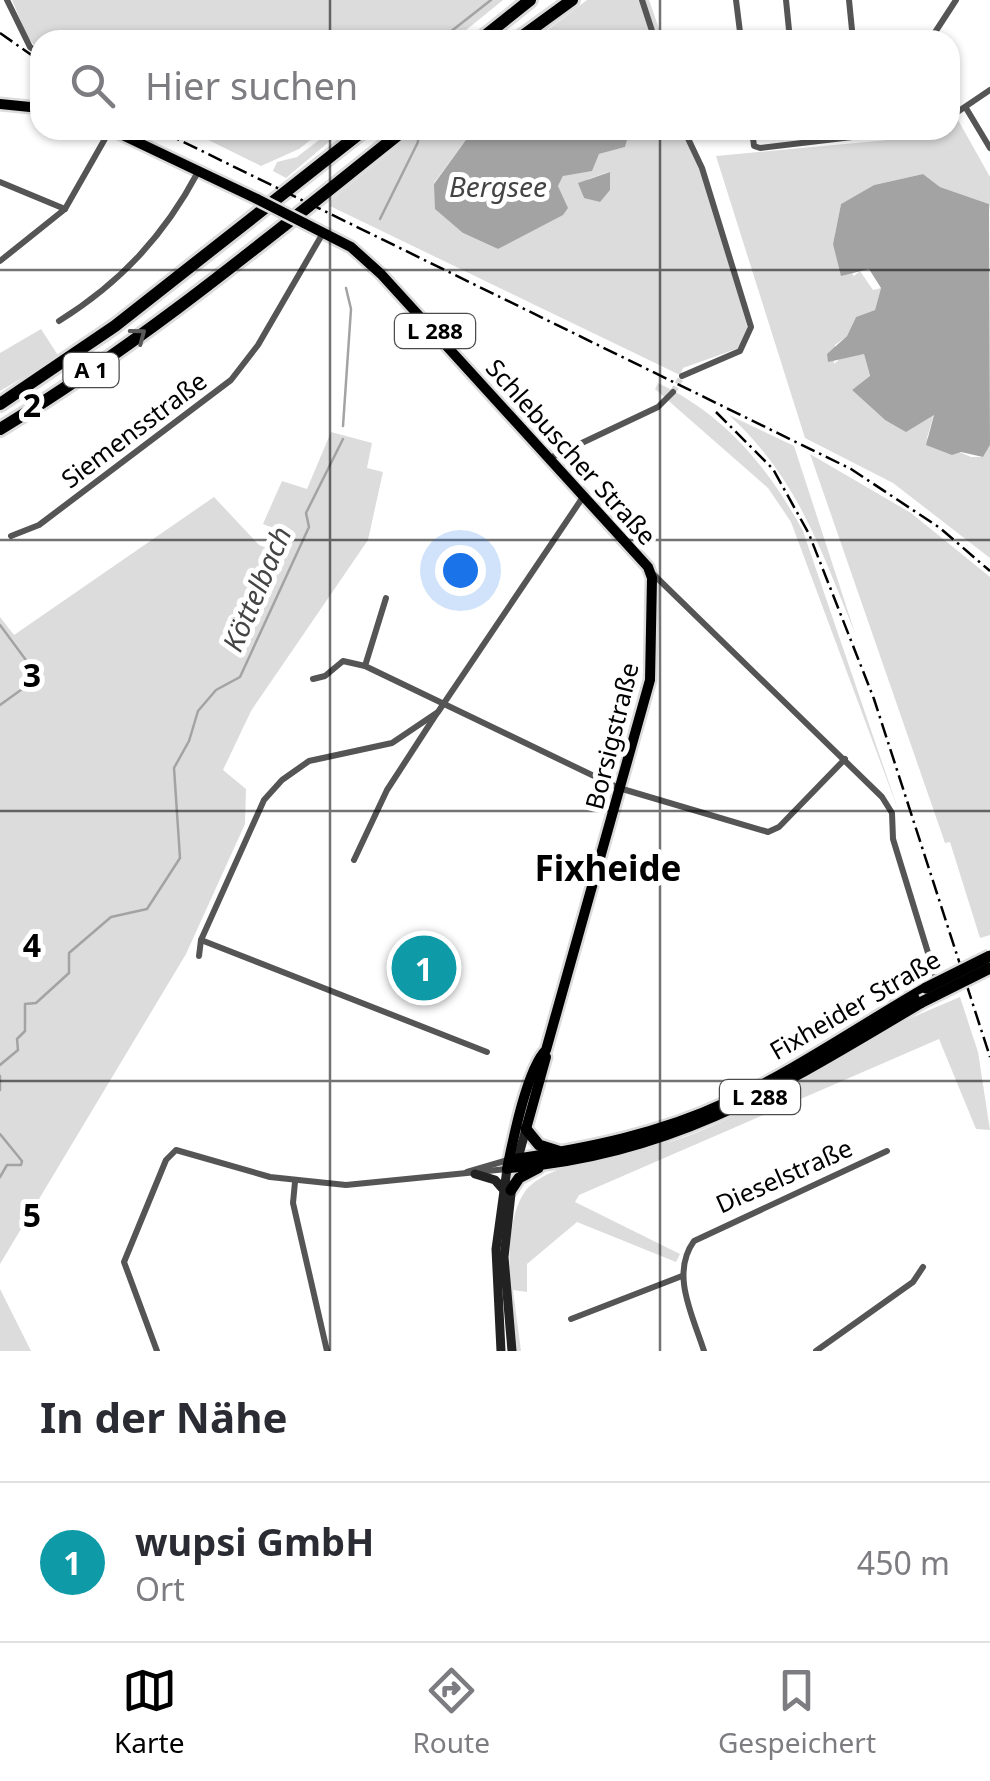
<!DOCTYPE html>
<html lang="de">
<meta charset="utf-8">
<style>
body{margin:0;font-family:"Noto Sans",sans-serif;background:#f2f2f3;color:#2b2b33}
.you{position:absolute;left:460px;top:570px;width:35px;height:35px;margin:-25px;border:8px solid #fff;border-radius:50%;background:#1a73e8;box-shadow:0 0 0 15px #1a73e833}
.badge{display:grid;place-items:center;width:65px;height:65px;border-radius:50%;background:#000;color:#fff;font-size:32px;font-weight:700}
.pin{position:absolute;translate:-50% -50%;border:5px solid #fff;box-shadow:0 2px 10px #0006}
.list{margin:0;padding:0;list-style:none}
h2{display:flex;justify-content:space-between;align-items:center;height:130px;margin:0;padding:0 40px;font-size:42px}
h2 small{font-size:32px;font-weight:400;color:#7c7c81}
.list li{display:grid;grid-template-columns:65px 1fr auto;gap:30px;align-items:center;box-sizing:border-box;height:160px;padding:0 40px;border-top:2px solid #e1e1e2}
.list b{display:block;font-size:38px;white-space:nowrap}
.list p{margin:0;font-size:32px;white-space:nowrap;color:#7c7c81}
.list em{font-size:32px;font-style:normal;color:#7c7c81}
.icon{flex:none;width:55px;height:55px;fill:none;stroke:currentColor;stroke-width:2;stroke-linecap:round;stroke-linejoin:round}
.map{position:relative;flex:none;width:990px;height:1351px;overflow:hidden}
.search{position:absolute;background:#fff;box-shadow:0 2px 8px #0004;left:30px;right:30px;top:30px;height:110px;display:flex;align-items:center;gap:25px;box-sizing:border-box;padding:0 35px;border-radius:30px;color:#7c7c81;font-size:38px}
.sheet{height:290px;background:#fff}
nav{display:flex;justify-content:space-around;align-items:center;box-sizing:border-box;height:140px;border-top:2px solid #e1e1e2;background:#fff;font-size:28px;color:#7c7c81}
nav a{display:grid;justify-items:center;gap:5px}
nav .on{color:#000}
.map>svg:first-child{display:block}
.green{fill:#dcdcdc;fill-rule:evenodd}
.water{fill:#a3a3a3}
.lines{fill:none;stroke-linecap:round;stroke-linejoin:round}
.stream{stroke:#a3a3a3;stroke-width:2.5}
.minor-tunnel{stroke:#d9d9d9;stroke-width:6;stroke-dasharray:6 3;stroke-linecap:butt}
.primary-casing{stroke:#dbdbdb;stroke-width:15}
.trunk-casing{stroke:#dbdbdb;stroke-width:16}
.motorway-casing{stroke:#dbdbdb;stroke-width:18}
.minor{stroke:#555;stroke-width:6}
.secondary{stroke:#222;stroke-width:9}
.primary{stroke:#000;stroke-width:10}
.trunk{stroke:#000;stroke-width:11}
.motorway{stroke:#000;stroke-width:12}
.rail{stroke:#000;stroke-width:2.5;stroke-dasharray:15 5 2.5 5;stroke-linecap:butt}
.primary-bridge-casing{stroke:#dbdbdb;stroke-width:15;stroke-linecap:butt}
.trunk-bridge-casing{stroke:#dbdbdb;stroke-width:16;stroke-linecap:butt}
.primary-bridge{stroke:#000;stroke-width:10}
.trunk-bridge{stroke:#000;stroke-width:11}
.oneway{stroke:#595959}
.grid{fill:none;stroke:#000;stroke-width:2.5;stroke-opacity:0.55}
.labels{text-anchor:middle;stroke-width:10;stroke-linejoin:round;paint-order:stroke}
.shield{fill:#fff;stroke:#4c4c4c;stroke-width:2.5}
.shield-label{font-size:22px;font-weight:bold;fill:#000}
.street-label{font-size:25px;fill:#000;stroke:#fff}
.water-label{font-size:28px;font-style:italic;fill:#444;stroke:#fff}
.district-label{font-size:35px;font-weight:bold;fill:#000;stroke:#fff}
.grid-label{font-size:32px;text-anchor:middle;font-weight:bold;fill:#000;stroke:#fff;stroke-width:10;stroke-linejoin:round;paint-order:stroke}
</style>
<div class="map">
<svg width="990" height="1351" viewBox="0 0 990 1351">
<rect width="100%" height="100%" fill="#fff"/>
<g class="green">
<polygon points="12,0 503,0 454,40 40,40 40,52 28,38"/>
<polygon points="587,0 649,0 663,40 534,40"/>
<polygon points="957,118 990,177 990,211 989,204 940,187 923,174 874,185 841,204 833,244 854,276 860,271 873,290 881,288 875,310 856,317 847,336 835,345 834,364 843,356 864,354 870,377 852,390 885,420 909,426 934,414 927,438 971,457 983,457 990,445 990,558 893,483 805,438 716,156 920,137 934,130 950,130 950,122"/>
<polygon points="188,130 323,130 299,149 261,166"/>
<polygon points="332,130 343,130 286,178 273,171 277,162 297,157"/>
<path d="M418,130H473L434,183L463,233L498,249L567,207L558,186L563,176L593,165L599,154L625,147L630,130H689L745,318L748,330L739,348L683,368L680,375L330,206L331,200ZM609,172L600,202L583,197L588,179Z"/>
<polygon points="41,329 59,357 0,391 0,353"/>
<path d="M658,383C725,415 768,467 803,531L899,812L791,522L768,488L655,389Z"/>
<path d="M729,415L794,446L855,633C820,548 798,479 729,415Z"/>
<polygon points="331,432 372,443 367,468 383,472 368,540 251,711 223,770 246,789 245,824 186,954 0,1264 0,617 14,635 214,497 259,545 277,552 285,533 263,524 282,481 307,489"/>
<polygon points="810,454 911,513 990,577 990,935 980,938 950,842 945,843"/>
<path d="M960,997L978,1052L990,1130L976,1129L939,1039L579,1195L575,1202L680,1254L676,1262L577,1222L527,1264V1292L513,1290L521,1351H516C512,1309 500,1229 524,1193C546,1160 634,1154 673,1141C752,1115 816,1065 890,1028C912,1017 936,1007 960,997Z"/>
<polygon points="0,1289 31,1351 0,1351"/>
</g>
<g class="water">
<polygon points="473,130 630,130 625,147 599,154 592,171 563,176 558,186 568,208 563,215 498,249 463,233 435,209 434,184"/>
<polygon points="610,172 610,190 600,202 584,198 578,183"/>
<polygon points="923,174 940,187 989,204 990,445 983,457 961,452 952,455 926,445 934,415 906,432 885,420 852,390 870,376 864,354 828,362 827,354 847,336 856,317 875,310 881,288 869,269 841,276 833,244 841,204 874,185"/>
</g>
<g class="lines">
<g class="stream">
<polyline points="440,40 491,0"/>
<polyline points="380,219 418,142 418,134"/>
<polyline points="343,426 351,309 346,288"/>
<polyline points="0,625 34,671"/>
<polyline points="0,705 36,679"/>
<polyline points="0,1065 18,1050 17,1039 25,1031 25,1004 36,1003 69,973 69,953 111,917 147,909 180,858 174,768 189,741 198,711 216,690 240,677 309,527 306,513 343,439"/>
<polyline points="0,1076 0,1090"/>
<polyline points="0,1134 22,1161 21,1165 7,1165 0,1177"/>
</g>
<polyline class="minor-tunnel" points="673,392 682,376"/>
<g class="primary-casing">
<g id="primary">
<polyline points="0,104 40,108"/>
<polyline points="112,130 257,199"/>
<path d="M304,223L351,247L381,274L648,567L652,578L650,680L546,1050C527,1069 513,1140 507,1169L515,1167"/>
<polyline points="526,1129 546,1057"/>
</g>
</g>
<g class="trunk-casing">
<g id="trunk">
<polyline points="526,1129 539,1145 558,1151"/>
<path d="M518,1159C589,1148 660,1134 726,1103C795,1071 860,1026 926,988"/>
<path d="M515,1167C676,1154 787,1082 922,1002"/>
<polyline points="511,1190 519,1178 538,1168"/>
</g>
</g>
<g class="motorway-casing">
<g id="motorway">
<polyline points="480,40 530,0"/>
<polyline points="517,40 572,0"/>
<polyline points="0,404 115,326 364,130"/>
<path d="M0,429C144,342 273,234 404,130"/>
</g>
</g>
<g class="minor">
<polyline points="7,0 30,47 40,54"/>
<polyline points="642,0 655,40"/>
<polyline points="736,0 741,40"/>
<polyline points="786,0 790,40"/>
<polyline points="849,0 853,40"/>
<polyline points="930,40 956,0"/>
<polyline points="966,108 990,148"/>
<polyline points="950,117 990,90"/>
<polyline points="752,130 754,146 760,148 911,130"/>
<polyline points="0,182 65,209"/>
<polyline points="0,261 65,209 110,130"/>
<path d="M59,321C120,283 164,236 198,172"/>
<polyline points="682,376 740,351 751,327 702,168 684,130"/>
<polyline points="550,458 658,407 673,392"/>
<polyline points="11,536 39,525 231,380 258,345 323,233"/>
<polyline points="651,572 882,797 892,813 893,839 937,982"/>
<polyline points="386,598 365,666 619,788 768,832 779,827 845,759"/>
<polyline points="313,679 325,676 343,661 365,666"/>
<polyline points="354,860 387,790 437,713"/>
<polyline points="201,940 487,1052"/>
<polyline points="199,956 201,940 264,800 282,780 309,761 392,743 438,712 583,497"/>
<polyline points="467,1172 508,1160"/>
<polyline points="295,1182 293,1203 327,1351"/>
<polyline points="571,1319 682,1276"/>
<polyline points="157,1351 124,1262 166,1160 176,1150 270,1177 346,1185 507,1169"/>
<path d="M704,1351C693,1316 670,1274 694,1241L887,1151"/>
<polyline points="816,1351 913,1282 923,1267"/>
</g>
<g class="secondary">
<polyline points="516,1165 526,1129"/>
<polyline points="475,1174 495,1180 502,1188"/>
<polyline points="512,1185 504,1257 512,1351"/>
<polyline points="501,1351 496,1249 507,1169"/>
</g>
<use href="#primary" class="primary"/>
<use href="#trunk" class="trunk"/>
<use href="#motorway" class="motorway"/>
<g class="rail">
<polyline points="0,33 40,61"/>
<polyline points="159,130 851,469 940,528 990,571"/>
<polyline points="716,412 773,469 809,534 874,699 990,1057"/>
</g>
<g class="primary-bridge-casing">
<polyline id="primary-bridge" points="257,199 304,223"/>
</g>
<g class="trunk-bridge-casing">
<g id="trunk-bridge">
<polyline points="926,988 990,956"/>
<polyline points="922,1002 990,968"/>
</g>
</g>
<use href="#primary-bridge" class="primary-bridge"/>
<use href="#trunk-bridge" class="trunk-bridge"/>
</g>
<defs><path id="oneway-chevron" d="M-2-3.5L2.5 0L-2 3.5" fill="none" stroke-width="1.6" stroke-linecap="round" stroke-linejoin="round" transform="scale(2.5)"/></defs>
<use class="oneway" href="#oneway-chevron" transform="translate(139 335) rotate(-37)"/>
<path class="grid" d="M330,0V40M660,0V40M330,130V1351M660,130V1351M0,270H990M0,540H990M0,811H990M0,1081H990"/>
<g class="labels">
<g class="shield">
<rect x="395" y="314" width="80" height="34" rx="8"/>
<rect x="63.5" y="353" width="55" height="34" rx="8"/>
<rect x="720" y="1080" width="80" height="34" rx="8"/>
</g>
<g class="shield-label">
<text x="435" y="339">L 288</text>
<text x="91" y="378">A 1</text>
<text x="760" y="1105">L 288</text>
</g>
<g class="street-label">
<text transform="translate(134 430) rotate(-37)" y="9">Siemensstraße</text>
<text transform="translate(571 452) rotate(48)" y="9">Schlebuscher Straße</text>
<text transform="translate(612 736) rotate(-76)" y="9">Borsigstraße</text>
<text transform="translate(855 1005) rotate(-30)" y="9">Fixheider Straße</text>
<text transform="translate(784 1176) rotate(-24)" y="9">Dieselstraße</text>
</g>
<g class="water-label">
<text x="498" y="197">Bergsee</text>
<text transform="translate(257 589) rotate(-67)" y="10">Köttelbach</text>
</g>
<g class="district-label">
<text x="608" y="881">Fixheide</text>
</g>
</g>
<g class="grid-label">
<text x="32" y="417">2</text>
<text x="32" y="687">3</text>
<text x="32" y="957">4</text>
<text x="32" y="1227">5</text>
</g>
</svg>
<div class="you"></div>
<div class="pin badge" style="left:424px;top:968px;background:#0f9aa8">1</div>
<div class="search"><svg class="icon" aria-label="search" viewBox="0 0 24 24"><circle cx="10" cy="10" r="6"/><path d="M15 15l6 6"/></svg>Hier suchen</div>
</div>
<section class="sheet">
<h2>In der Nähe<small></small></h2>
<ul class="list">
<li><span class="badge" style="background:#0f9aa8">1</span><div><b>wupsi GmbH</b><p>Ort</p></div><em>450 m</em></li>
</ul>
</section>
<nav>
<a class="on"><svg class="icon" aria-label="map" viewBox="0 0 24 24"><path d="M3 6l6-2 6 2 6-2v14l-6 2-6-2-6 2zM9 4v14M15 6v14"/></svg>Karte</a>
<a><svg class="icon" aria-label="directions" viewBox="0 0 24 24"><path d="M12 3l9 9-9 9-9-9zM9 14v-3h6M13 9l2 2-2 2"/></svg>Route</a>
<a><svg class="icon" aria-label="saved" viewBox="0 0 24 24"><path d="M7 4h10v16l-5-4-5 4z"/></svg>Gespeichert</a>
</nav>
